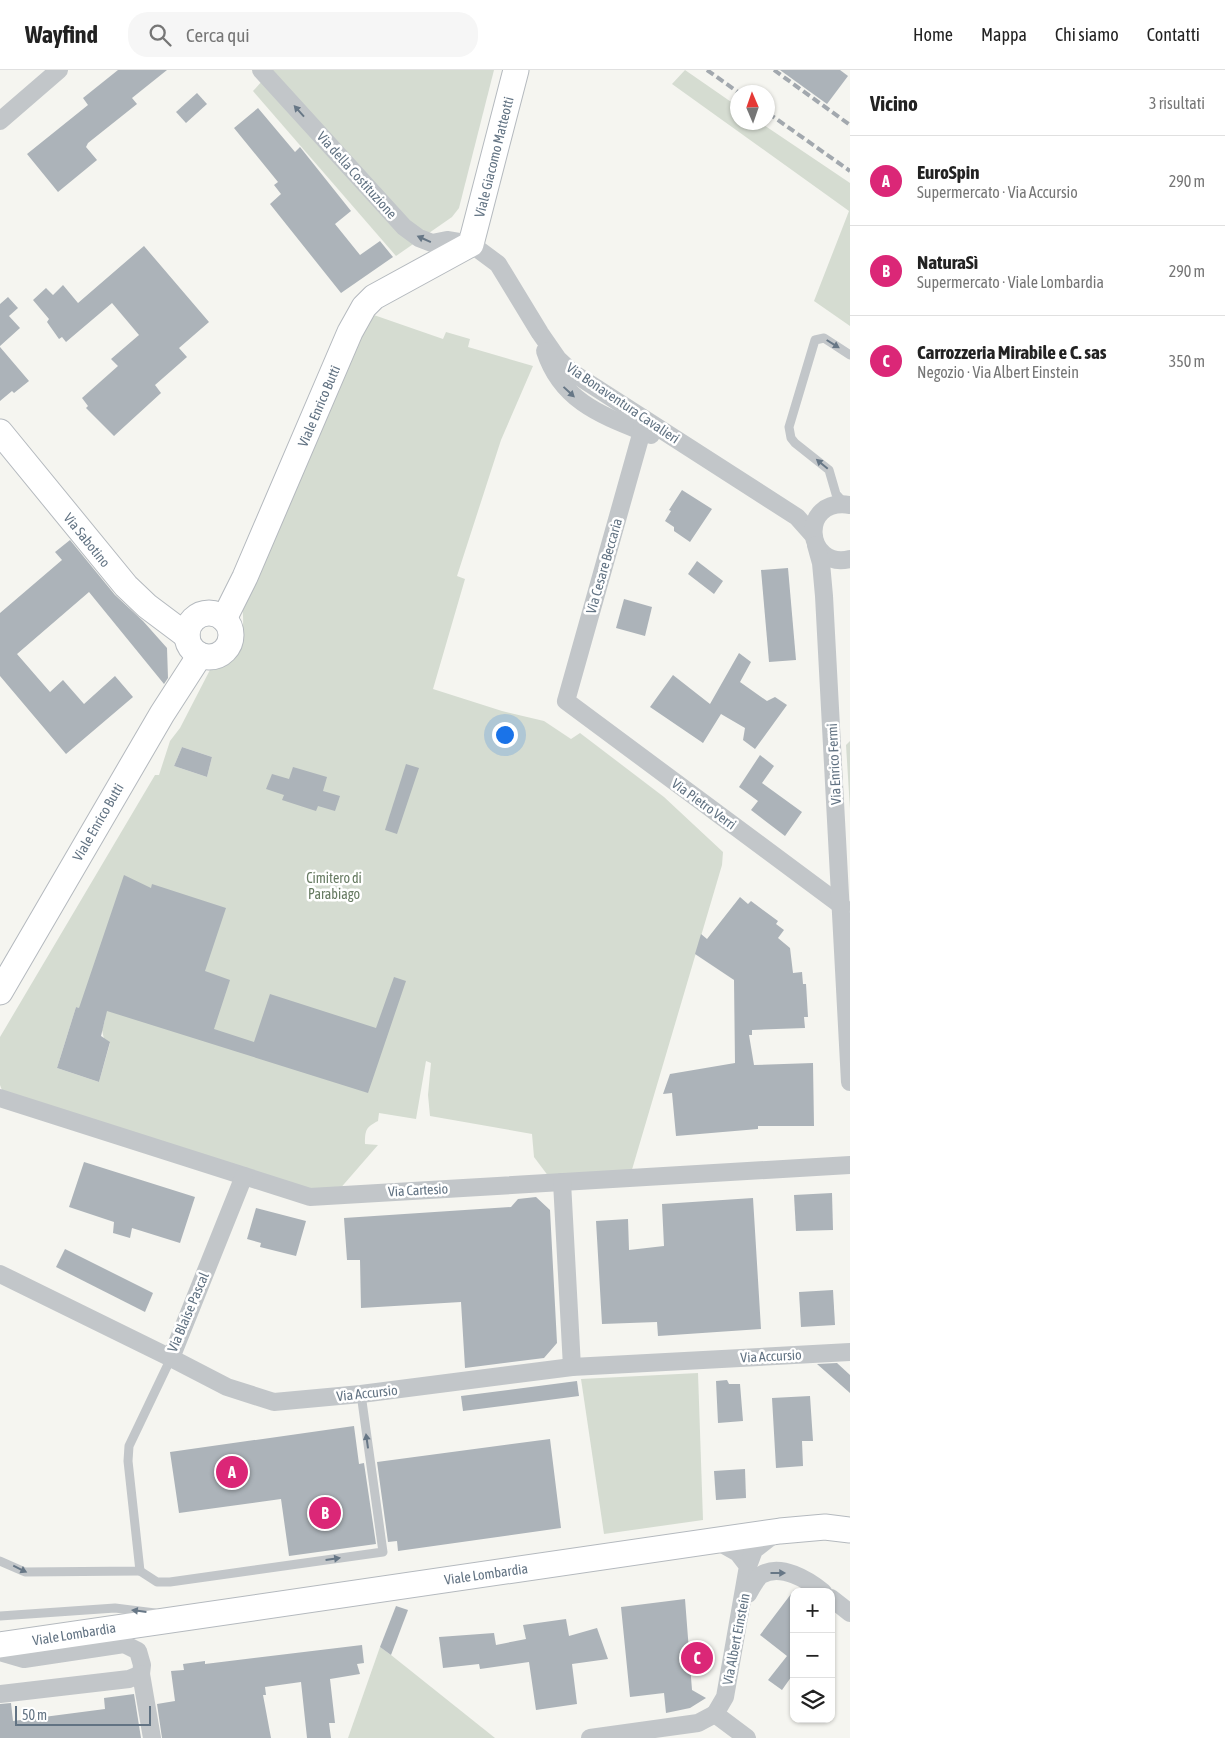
<!DOCTYPE html>
<html lang="it">
<meta charset="utf-8">
<style>
body{margin:0;font-family:"Asap Condensed",sans-serif;background:#f6f6f6;color:#222}
.controls{position:absolute;right:15px;bottom:15px;display:grid;overflow:hidden;border-radius:10px;box-shadow:0 1px 4px #0004}
.controls button{width:45px;height:45px;display:grid;place-items:center;padding:0;border:0;border-bottom:1px solid #e0e0e0;background:#fff;color:#222;font:25px sans-serif}
.compass{position:absolute;left:730px;top:15px;width:45px;height:45px;border-radius:50%;background:#fff;box-shadow:0 1px 4px #0004;rotate:358deg}
.scale{position:absolute;left:15px;bottom:12px;width:136px;box-sizing:border-box;padding-left:5px;border:2px solid #627383;border-top:0;font-size:14px;line-height:18px;white-space:nowrap;color:#627383;-webkit-text-stroke:4px #fff;paint-order:stroke}
.you{position:absolute;left:504px;top:664px;width:18px;height:18px;margin:-12px;border:4px solid #fff;border-radius:50%;background:#1a73e8;box-shadow:0 0 0 8px #1a73e833}
.badge{display:grid;place-items:center;width:32px;height:32px;border-radius:50%;background:#db2777;color:#fff;font-size:16px;font-weight:700}
.pin{position:absolute;translate:-50% -50%;border:2px solid #fff;box-shadow:0 1px 5px #0006}
.list{margin:0;padding:0;list-style:none}
h2{display:flex;justify-content:space-between;align-items:center;height:65px;margin:0;padding:0 20px;font-size:21px}
h2 small{font-size:16px;font-weight:400;color:#767676}
.list li{display:grid;grid-template-columns:32px 1fr auto;gap:15px;align-items:center;box-sizing:border-box;height:90px;padding:0 20px;border-top:1px solid #e0e0e0}
.list b{display:block;font-size:19px;white-space:nowrap}
.list p{margin:0;font-size:16px;white-space:nowrap;color:#767676}
.list em{font-size:16px;font-style:normal;color:#767676}
.icon{flex:none;width:28px;height:28px;fill:none;stroke:currentColor;stroke-width:2;stroke-linecap:round;stroke-linejoin:round}
.map{position:relative;flex:none;width:850px;height:1668px;overflow:hidden}
header{display:flex;align-items:center;gap:30px;box-sizing:border-box;height:70px;padding:0 25px;background:#fff;border-bottom:1px solid #e0e0e0}
header strong{font-size:24px}
nav{display:flex;gap:28px;margin-inline-start:auto;font-size:18px}
.search{width:350px;height:45px;background:#f6f6f6;display:flex;align-items:center;gap:12px;box-sizing:border-box;padding:0 18px;border-radius:20px;color:#767676;font-size:19px}
main{display:flex}
aside{flex:1;background:#fff}
.map>svg:first-child{display:block}
.green{fill:#d5dcd1;fill-rule:evenodd}
.building{fill:#acb3b9}
.lines{fill:none;stroke-linecap:round;stroke-linejoin:round}
.secondary-casing{stroke:#b4b9be;stroke-width:27}
.lane{stroke:#c2c6c9;stroke-width:9}
.street{stroke:#c2c6c9;stroke-width:18}
.secondary{stroke:#fff;stroke-width:25}
.rail{stroke:#a2a8ae;stroke-width:4;stroke-dasharray:8 4;stroke-linecap:butt}
.oneway{fill:#677786}
.labels{text-anchor:middle;stroke-width:5;stroke-linejoin:round;paint-order:stroke}
.street-label{font-size:14px;fill:#627383;stroke:#fff}
.park-label{font-size:14px;fill:#667a61;stroke:#fff}
</style>
<header>
<strong>Wayfind</strong>
<div class="search"><svg class="icon" aria-label="search" viewBox="0 0 24 24"><circle cx="10" cy="10" r="6"/><path d="M15 15l6 6"/></svg>Cerca qui</div>
<nav><a>Home</a><a>Mappa</a><a>Chi siamo</a><a>Contatti</a></nav>
</header>
<main>
<div class="map">
<svg width="850" height="1668" viewBox="0 0 850 1668">
<rect width="100%" height="100%" fill="#f5f5f0"/>
<g class="green">
<polygon points="272,0 494,0 459,138 452,147 396,186 253,21"/>
<polygon points="685,0 737,36 738,52 761,53 850,113 850,256 814,231 849,141 672,14"/>
<path d="M371,244L443,269L446,262L470,269L468,277L533,296L501,370L457,506L465,509L433,619L502,641L544,651L571,669L580,663L664,727L723,782L722,795L631,1103L549,1107L534,1087L532,1064L430,1046L428,1025L431,993L426,991L416,1049L379,1043L378,1051C366,1057 365,1060 365,1074L378,1075L338,1121L309,1120L3,1023L0,1015V967L155,705H159L170,671L180,658L212,596C217,589 224,588 231,583C245,571 244,551 242,535ZM182,677L212,687L207,707L174,696ZM76,937L105,950L102,960L104,969L110,973L99,1012L57,998Z"/>
<polygon points="850,671 850,739 846,675"/>
<polygon points="698,1303 703,1450 604,1464 581,1309"/>
<polygon points="380,1577 391,1585 495,1668 348,1668"/>
</g>
<g class="building">
<polygon points="118,0 167,0 132,28 137,34 88,73 86,77 97,90 58,122 27,84 88,35 83,28"/>
<polygon points="780,0 840,0 848,6 827,34"/>
<polygon points="197,23 207,34 186,53 176,42"/>
<polygon points="258,38 295,82 300,77 351,141 335,154 360,185 380,171 393,187 341,223 270,134 281,124 274,115 278,112 234,58"/>
<polygon points="144,176 209,252 179,278 187,287 155,315 161,323 114,366 86,338 88,336 82,328 118,296 111,289 139,265 112,233 66,272 62,267 59,269 47,252 49,249 33,230 46,218 53,225 63,215 78,233"/>
<polygon points="8,227 18,238 9,246 20,258 0,276 0,234"/>
<polygon points="0,277 29,311 14,323 12,321 0,331"/>
<polygon points="682,420 712,439 690,472 674,461 674,457 665,451 671,441 669,440"/>
<polygon points="70,470 115,525 143,551 167,578 168,608 164,614 89,522 17,584 50,622 63,610 84,634 115,606 133,627 66,684 0,606 0,543 62,490 55,482"/>
<polygon points="697,491 723,511 714,524 688,504"/>
<polygon points="788,498 796,590 769,592 761,500"/>
<polygon points="624,529 652,537 645,566 616,558"/>
<polygon points="739,583 751,592 740,612 767,631 775,627 787,635 755,679 743,670 745,658 721,644 703,673 650,637 673,605 710,634"/>
<polygon points="182,677 212,687 207,707 174,696"/>
<polygon points="760,685 774,696 762,713 802,742 785,766 751,740 758,731 739,717"/>
<polygon points="406,694 419,698 397,764 385,760"/>
<polygon points="293,697 327,707 323,721 340,726 335,741 318,736 316,741 282,730 284,725 266,719 272,704 289,709"/>
<polygon points="124,805 151,818 152,814 226,838 205,901 230,910 214,959 254,972 270,924 376,958 394,907 406,911 368,1023 107,941 101,966 110,972 99,1012 57,998 76,937 79,938"/>
<polygon points="740,827 748,834 751,831 778,851 776,854 784,860 778,868 790,878 793,903 802,902 803,914 806,914 808,947 804,947 805,958 752,960 752,965 749,965 754,995 813,993 814,1056 758,1056 758,1059 676,1066 672,1023 663,1024 670,1004 735,993 734,910 695,884 701,864 707,869"/>
<polygon points="84,1092 195,1127 180,1173 132,1158 130,1168 113,1163 114,1152 69,1137"/>
<polygon points="832,1123 833,1160 796,1161 794,1125"/>
<polygon points="536,1127 550,1140 557,1273 544,1288 465,1298 461,1232 361,1238 360,1190 347,1190 344,1148 511,1137 518,1129"/>
<polygon points="753,1128 761,1259 658,1266 657,1252 602,1254 596,1151 628,1149 629,1180 664,1176 662,1134"/>
<polygon points="256,1138 306,1151 296,1186 260,1177 261,1173 247,1169"/>
<polygon points="65,1179 153,1223 145,1242 56,1197"/>
<polygon points="833,1220 835,1255 801,1257 799,1222"/>
<polygon points="837,1293 850,1305 850,1323 817,1294"/>
<polygon points="727,1310 729,1314 740,1314 743,1351 718,1353 716,1311"/>
<polygon points="577,1311 579,1326 463,1341 461,1326"/>
<polygon points="810,1326 813,1371 802,1371 803,1396 776,1398 772,1328"/>
<polygon points="354,1356 359,1394 364,1393 376,1474 289,1486 281,1429 179,1443 170,1382"/>
<polygon points="550,1369 561,1458 398,1481 397,1471 388,1472 377,1392"/>
<polygon points="745,1399 746,1428 716,1430 714,1401"/>
<polygon points="794,1520 794,1603 782,1620 768,1610 787,1586 760,1565"/>
<polygon points="685,1529 692,1620 706,1628 690,1638 666,1643 664,1623 630,1627 621,1537"/>
<polygon points="396,1536 408,1540 391,1585 380,1577"/>
<polygon points="566,1549 569,1566 597,1558 608,1589 572,1594 577,1634 536,1640 529,1592 480,1599 479,1594 443,1598 439,1567 494,1563 496,1575 526,1569 523,1555"/>
<polygon points="362,1575 364,1593 357,1594 360,1604 330,1609 335,1653 329,1653 331,1668 307,1668 301,1612 265,1617 266,1625 263,1625 271,1668 162,1668 157,1634 175,1631 171,1601 184,1600 183,1594 205,1591 205,1594"/>
<polygon points="134,1624 141,1668 0,1668 0,1634 11,1633 13,1651 105,1639 104,1628"/>
</g>
<g class="lines">
<g class="secondary-casing">
<g id="secondary">
<polyline points="0,362 126,516 147,536 187,566"/>
<circle cx="209" cy="565" r="22"/>
<polyline points="224,549 245,507 350,262 364,237 374,227 471,174 516,0"/>
<polyline points="0,922 162,644 200,585"/>
<polyline points="0,1575 780,1461 825,1457 850,1460"/>
</g>
</g>
<g class="lane">
<polyline points="845,434 836,424 829,400 795,373 791,368 789,357 815,270 824,268 850,285"/>
<polyline points="0,1491 25,1502 140,1501 128,1391 129,1376 171,1288"/>
<polyline points="140,1501 157,1512 170,1512 383,1482 361,1324"/>
<polyline points="0,1546 115,1538 155,1543"/>
</g>
<g class="street">
<polyline points="261,0 404,157 419,168 432,173 447,170 471,174 498,194 540,263 558,289 573,303 797,447 813,465"/>
<polyline points="0,51 59,0"/>
<path d="M545,281C562,333 604,346 651,365"/>
<polyline points="643,348 642,361 566,631 842,836"/>
<path d="M850,435C798,427 805,500 850,489"/>
<polyline points="816,475 821,493 824,526 850,1012"/>
<polyline points="0,1028 310,1127 850,1095"/>
<polyline points="562,1112 572,1297"/>
<polyline points="0,1204 171,1288 244,1106"/>
<polyline points="171,1288 227,1317 274,1332 361,1324 572,1297 850,1282"/>
<polyline points="715,1470 738,1483 748,1496 725,1627 715,1644 747,1668"/>
<polyline points="748,1496 754,1480 776,1463"/>
<path d="M748,1524C751,1519 756,1509 761,1505C781,1493 808,1510 823,1522"/>
<polyline points="831,1528 850,1543"/>
<polyline points="0,1582 24,1589 124,1574 138,1581 142,1595 141,1604 129,1609 0,1624"/>
<polyline points="141,1604 152,1668"/>
<polyline points="590,1668 698,1653 715,1644"/>
</g>
<use href="#secondary" class="secondary"/>
<g class="rail">
<polyline points="707,0 738,22"/>
<polyline points="774,0 850,55"/>
<polyline points="768,43 850,101"/>
</g>
</g>
<defs><path id="oneway-solid" d="M-6-.8H1V-3.2L6.5 0L1 3.2V.8H-6Z" transform="scale(1.25)"/></defs>
<g class="oneway">
<use href="#oneway-solid" transform="translate(299 41) rotate(-132)"/>
<use href="#oneway-solid" transform="translate(424 169) rotate(-156)"/>
<use href="#oneway-solid" transform="translate(833 274) rotate(32)"/>
<use href="#oneway-solid" transform="translate(569 322) rotate(43)"/>
<use href="#oneway-solid" transform="translate(822 394) rotate(-140)"/>
<use href="#oneway-solid" transform="translate(367 1371) rotate(-98)"/>
<use href="#oneway-solid" transform="translate(333 1489) rotate(-8)"/>
<use href="#oneway-solid" transform="translate(20 1499) rotate(26)"/>
<use href="#oneway-solid" transform="translate(778 1503)"/>
<use href="#oneway-solid" transform="translate(139 1541) rotate(-173)"/>
</g>
<g class="labels">
<g class="street-label">
<text transform="translate(494 87) rotate(-76)" y="5">Viale Giacomo Matteotti</text>
<text transform="translate(357 105) rotate(48)" y="5">Via della Costituzione</text>
<text transform="translate(623 333) rotate(34)" y="5">Via Bonaventura Cavalieri</text>
<text transform="translate(319 336) rotate(-67)" y="5">Viale Enrico Butti</text>
<text transform="translate(87 470) rotate(51)" y="5">Via Sabotino</text>
<text transform="translate(604 496) rotate(-74)" y="5">Via Cesare Beccaria</text>
<text transform="translate(834 694) rotate(-93)" y="5">Via Enrico Fermi</text>
<text transform="translate(704 734) rotate(36)" y="5">Via Pietro Verri</text>
<text transform="translate(98 752) rotate(-60)" y="5">Viale Enrico Butti</text>
<text transform="translate(418 1120) rotate(-3)" y="5">Via Cartesio</text>
<text transform="translate(188 1242) rotate(-67)" y="5">Via Blaise Pascal</text>
<text transform="translate(771 1286) rotate(-3)" y="5">Via Accursio</text>
<text transform="translate(367 1323) rotate(-6)" y="5">Via Accursio</text>
<text transform="translate(486 1504) rotate(-8)" y="5">Viale Lombardia</text>
<text transform="translate(74 1564) rotate(-9)" y="5">Viale Lombardia</text>
<text transform="translate(736 1569) rotate(-79)" y="5">Via Albert Einstein</text>
</g>
<g class="park-label">
<text x="334" y="813">Cimitero di<tspan x="334" dy="16">Parabiago</tspan></text>
</g>
</g>
</svg>
<div class="controls">
<button>+</button>
<button>−</button>
<button><svg class="icon" aria-label="layers" viewBox="0 0 24 24"><path d="M12 4l9 5-9 5-9-5zM3 14l9 5 9-5"/></svg></button>
</div>
<svg class="compass" viewBox="-18 -18 36 36"><path d="M0-13l5 13h-10z" fill="#e53935"/><path d="M0 13l5-13h-10z" fill="#767676"/></svg>
<div class="scale">50 m</div>
<div class="you"></div>
<div class="pin badge" style="left:232px;top:1402px">A</div>
<div class="pin badge" style="left:325px;top:1443px">B</div>
<div class="pin badge" style="left:697px;top:1588px">C</div>
</div>
<aside>
<h2>Vicino<small>3 risultati</small></h2>
<ul class="list">
<li><span class="badge">A</span><div><b>EuroSpin</b><p>Supermercato · Via Accursio</p></div><em>290 m</em></li>
<li><span class="badge">B</span><div><b>NaturaSì</b><p>Supermercato · Viale Lombardia</p></div><em>290 m</em></li>
<li><span class="badge">C</span><div><b>Carrozzeria Mirabile e C. sas</b><p>Negozio · Via Albert Einstein</p></div><em>350 m</em></li>
</ul>
</aside>
</main>
